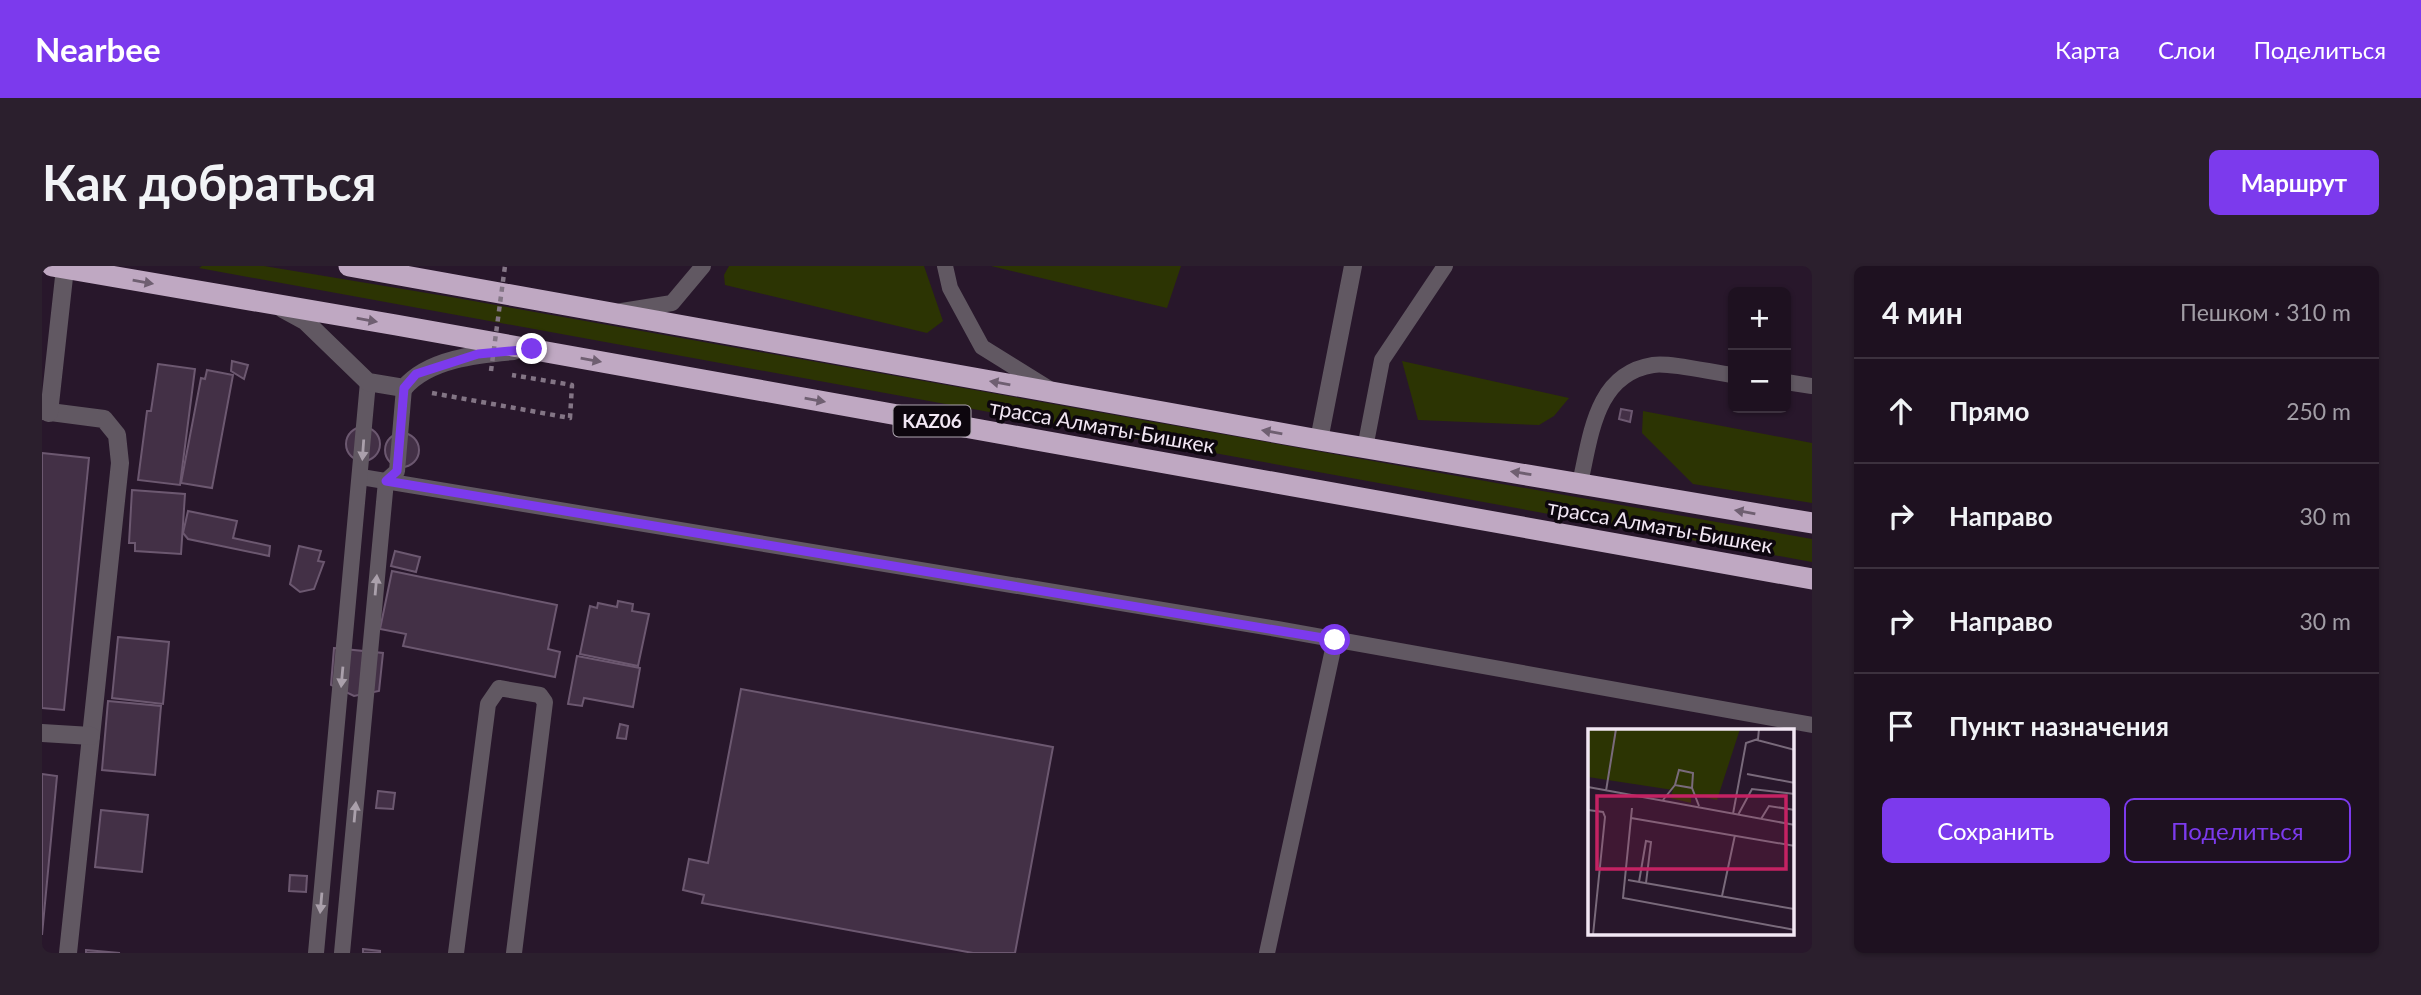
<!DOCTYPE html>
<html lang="ru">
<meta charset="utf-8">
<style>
body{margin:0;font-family:Lato,sans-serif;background:#2b1f2d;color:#f1f3f6}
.controls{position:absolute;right:21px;top:21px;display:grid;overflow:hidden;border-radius:10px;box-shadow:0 2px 5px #0004}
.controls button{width:63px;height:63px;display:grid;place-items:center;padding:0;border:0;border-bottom:2px solid #3c313e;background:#1e1120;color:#f1f3f6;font:35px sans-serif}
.stop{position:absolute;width:21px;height:21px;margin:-16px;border:5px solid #7c3aed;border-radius:50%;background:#fff}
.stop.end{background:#7c3aed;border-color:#fff;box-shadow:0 2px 7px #0008}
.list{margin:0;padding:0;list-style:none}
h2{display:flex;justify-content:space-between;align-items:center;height:91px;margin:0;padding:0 28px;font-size:30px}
h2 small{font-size:23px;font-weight:400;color:#a19da5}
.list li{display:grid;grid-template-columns:46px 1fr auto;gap:21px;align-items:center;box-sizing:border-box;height:105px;padding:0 28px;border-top:2px solid #3c313e}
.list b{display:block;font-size:26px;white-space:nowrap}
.list em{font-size:23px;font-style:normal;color:#a19da5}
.actions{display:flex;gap:14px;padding:21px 28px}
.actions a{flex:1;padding:16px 0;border:2px solid #7c3aed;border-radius:10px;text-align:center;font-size:24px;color:#7c3aed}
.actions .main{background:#7c3aed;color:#fff}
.icon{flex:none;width:38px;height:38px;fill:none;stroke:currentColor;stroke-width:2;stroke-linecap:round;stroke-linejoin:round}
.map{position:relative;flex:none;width:1770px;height:687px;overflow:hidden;border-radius:10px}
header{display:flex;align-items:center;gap:42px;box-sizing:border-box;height:98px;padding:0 35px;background:#7c3aed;color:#fff}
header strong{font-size:33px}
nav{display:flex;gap:38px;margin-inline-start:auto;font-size:24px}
.intro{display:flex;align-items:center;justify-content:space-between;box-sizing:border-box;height:168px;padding:0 42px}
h1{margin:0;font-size:49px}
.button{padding:18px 32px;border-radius:10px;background:#7c3aed;color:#fff;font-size:24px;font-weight:700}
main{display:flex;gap:42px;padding:0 42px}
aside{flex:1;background:#1e1120;border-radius:10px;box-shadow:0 2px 5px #0004}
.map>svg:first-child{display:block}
.green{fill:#2c3403}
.building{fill:#433046;stroke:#6c5870;stroke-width:2}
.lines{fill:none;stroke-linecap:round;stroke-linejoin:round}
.path{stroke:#837585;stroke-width:4.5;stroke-dasharray:5 5;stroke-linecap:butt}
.lane{stroke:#615862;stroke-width:16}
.street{stroke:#615862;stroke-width:18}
.highway{stroke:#bfa8c2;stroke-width:21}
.path-bridge{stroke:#837585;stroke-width:4.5;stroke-dasharray:5 5;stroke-linecap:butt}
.oneway{fill:#6f5f71}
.oneway2{fill:#aaa0ab}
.route{stroke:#7c3aed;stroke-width:9}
.labels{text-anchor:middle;stroke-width:7;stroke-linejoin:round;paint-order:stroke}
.shield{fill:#0d060e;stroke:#ada4af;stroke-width:2}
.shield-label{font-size:19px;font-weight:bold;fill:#f2e7f4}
.street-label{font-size:21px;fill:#f2e7f4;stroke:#0d060e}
.inset-road{fill:none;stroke:#796a7b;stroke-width:2}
.view{fill:#c42263;fill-opacity:0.15;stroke:#c42263;stroke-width:3.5}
.inset-edge{fill:none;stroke:#f2e7f4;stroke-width:3.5}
</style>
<header>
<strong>Nearbee</strong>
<nav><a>Карта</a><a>Слои</a><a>Поделиться</a></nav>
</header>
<div class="intro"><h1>Как добраться</h1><a class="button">Маршрут</a></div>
<main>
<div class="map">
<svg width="1770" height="687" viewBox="0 0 1770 687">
<rect width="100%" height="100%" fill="#28172b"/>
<g class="green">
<polygon points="160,0 222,0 409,31 1770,273 1770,296 157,2"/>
<polygon points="687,0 882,0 901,55 885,67 683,19 682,9"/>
<polygon points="949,0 1139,0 1125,42"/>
<polygon points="1360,95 1527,132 1512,150 1497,159 1376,154"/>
<polygon points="1601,145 1770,177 1770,237 1651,218 1600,167"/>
</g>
<g class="building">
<polygon points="190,95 206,99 202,113 189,105"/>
<polygon points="116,98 153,103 138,219 96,214 105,145 109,145"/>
<polygon points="165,104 191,109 170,222 139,217 159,112 163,113"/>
<polygon points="1579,143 1590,145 1588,156 1577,153"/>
<circle cx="321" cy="178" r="17"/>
<circle cx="360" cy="184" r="17"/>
<polygon points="0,187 47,192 22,444 0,442"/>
<polygon points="90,224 143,228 139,288 93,285 93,277 87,277"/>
<polygon points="146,245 195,255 191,272 228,280 227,290 146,273 141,267"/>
<polygon points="257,280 279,285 276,295 282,296 272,323 258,326 248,318"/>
<polygon points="353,285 378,291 374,306 349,300"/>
<polygon points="350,305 515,339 506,383 518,386 513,411 361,380 364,368 338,363"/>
<polygon points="576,335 591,338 590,345 607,348 596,400 538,388 548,340 555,342 556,337 575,341"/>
<polygon points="76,371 127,376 121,438 70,432"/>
<polygon points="292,382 341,387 337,425 312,430 289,419"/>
<polygon points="535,390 598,402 591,441 542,432 540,440 526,438"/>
<polygon points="699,423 1011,481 973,687 931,687 660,637 662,629 641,624 647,593 666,597"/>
<polygon points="66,435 119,440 113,509 60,504"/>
<polygon points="578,458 586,460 584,473 575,472"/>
<polygon points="0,508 15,510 0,669"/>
<polygon points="336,525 353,527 351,543 334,542"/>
<polygon points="59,544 106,549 100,606 53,601"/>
<polygon points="248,609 265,610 264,626 247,625"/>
<polygon points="321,683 338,685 338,687 321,687"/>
<polygon points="44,684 78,687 44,687"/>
</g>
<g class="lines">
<polyline class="path" points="390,127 528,152 530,119 470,109"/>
<g class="lane">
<polyline points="903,0 908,22 940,81 1006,122"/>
<polyline points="580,45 630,37 661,0"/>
<polyline points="1744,116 1770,120"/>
<polyline points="1323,182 1340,94 1403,0"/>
<polyline points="319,211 1235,363 1770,459"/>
<path d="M1538,217C1549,170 1553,108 1611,99C1628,96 1672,107 1691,109"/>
<polyline points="274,687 326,116"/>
<polyline points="300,687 344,215 355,205 362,122"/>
<polyline points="414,687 446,438 457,422 498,429 503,436 472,687"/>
<polyline points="1225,687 1293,374"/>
</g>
<g class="street">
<path d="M241,43L263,55L326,116L362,122C386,93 436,88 472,85"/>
<polyline points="0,145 62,153 75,169 78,197 26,687"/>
<polyline points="7,147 23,2"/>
<polyline points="1277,174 1311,0"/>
<polyline points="0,467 49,470"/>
</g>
<g class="highway">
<polyline points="10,0 354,59 1770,313"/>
<polyline points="307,0 1277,174 1770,257"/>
</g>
<polyline class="path-bridge" points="449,105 463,0"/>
</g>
<defs><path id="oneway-solid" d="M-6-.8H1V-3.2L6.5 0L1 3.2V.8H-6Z" transform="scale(1.75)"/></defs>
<g class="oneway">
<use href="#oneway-solid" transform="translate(101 16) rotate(10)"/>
<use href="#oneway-solid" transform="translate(325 54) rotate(10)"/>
<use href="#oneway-solid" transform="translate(549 94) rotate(10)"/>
<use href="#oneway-solid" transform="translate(958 117) rotate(-170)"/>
<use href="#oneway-solid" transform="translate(773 134) rotate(10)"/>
<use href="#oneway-solid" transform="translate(1230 166) rotate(-170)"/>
<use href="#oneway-solid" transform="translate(1479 207) rotate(-171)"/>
<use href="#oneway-solid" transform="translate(1703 246) rotate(-170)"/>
</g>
<g class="oneway2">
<use href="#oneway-solid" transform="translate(321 184) rotate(94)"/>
<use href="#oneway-solid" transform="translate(334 319) rotate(-85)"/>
<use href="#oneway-solid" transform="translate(300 411) rotate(95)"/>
<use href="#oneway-solid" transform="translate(313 546) rotate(-85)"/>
<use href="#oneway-solid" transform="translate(279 637) rotate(95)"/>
</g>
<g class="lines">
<polyline class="route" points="490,83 436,88 374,108 362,122 355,205 344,215 1293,374"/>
</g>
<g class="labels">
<rect class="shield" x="851.5" y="139.5" width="77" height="31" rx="5"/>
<g class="shield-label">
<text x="890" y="162">KАZ06</text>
</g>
<g class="street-label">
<text transform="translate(1060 161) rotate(10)" y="7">трасса Алматы-Бишкек</text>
<text transform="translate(1618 261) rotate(10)" y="7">трасса Алматы-Бишкек</text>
</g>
</g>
<g transform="translate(1546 463)">
<rect width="206" height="206" fill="#28172b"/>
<path d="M0,0H152L129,71L103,65V74L82,69L85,61L0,48Z" fill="#2c3403"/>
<path class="inset-road" d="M169,11L207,21M159,45L207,54M87,56L91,41L105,44L104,59M0,58L207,96M18,62L28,0M75,71L87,56L104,59L111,77M44,79L35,169L207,201M0,81L15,83L17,88L5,206M145,85L158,14L170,10L171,0M150,86L164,60L207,65M43,89L207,117M173,90L181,77L207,81M40,151L206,180M51,153L58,112L63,113L58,154M134,167L147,106"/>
<path class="view" d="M9,67H198V140H9Z"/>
<rect width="206" height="206" class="inset-edge"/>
</g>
</svg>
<div class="controls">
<button>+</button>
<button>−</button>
</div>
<div class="stop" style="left:1293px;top:374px"></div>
<div class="stop end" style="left:490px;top:83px"></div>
</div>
<aside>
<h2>4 мин<small>Пешком · 310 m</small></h2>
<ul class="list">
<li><svg class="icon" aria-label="ahead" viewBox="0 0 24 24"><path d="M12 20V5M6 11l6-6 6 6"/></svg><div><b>Прямо</b></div><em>250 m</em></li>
<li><svg class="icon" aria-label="right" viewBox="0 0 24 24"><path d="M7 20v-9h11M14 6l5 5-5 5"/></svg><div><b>Направо</b></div><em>30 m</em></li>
<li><svg class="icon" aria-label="right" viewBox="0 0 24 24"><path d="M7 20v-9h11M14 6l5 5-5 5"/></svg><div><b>Направо</b></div><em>30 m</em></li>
<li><svg class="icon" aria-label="arrive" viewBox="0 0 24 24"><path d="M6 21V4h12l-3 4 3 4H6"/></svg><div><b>Пункт назначения</b></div></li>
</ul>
<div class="actions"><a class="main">Сохранить</a><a>Поделиться</a></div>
</aside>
</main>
